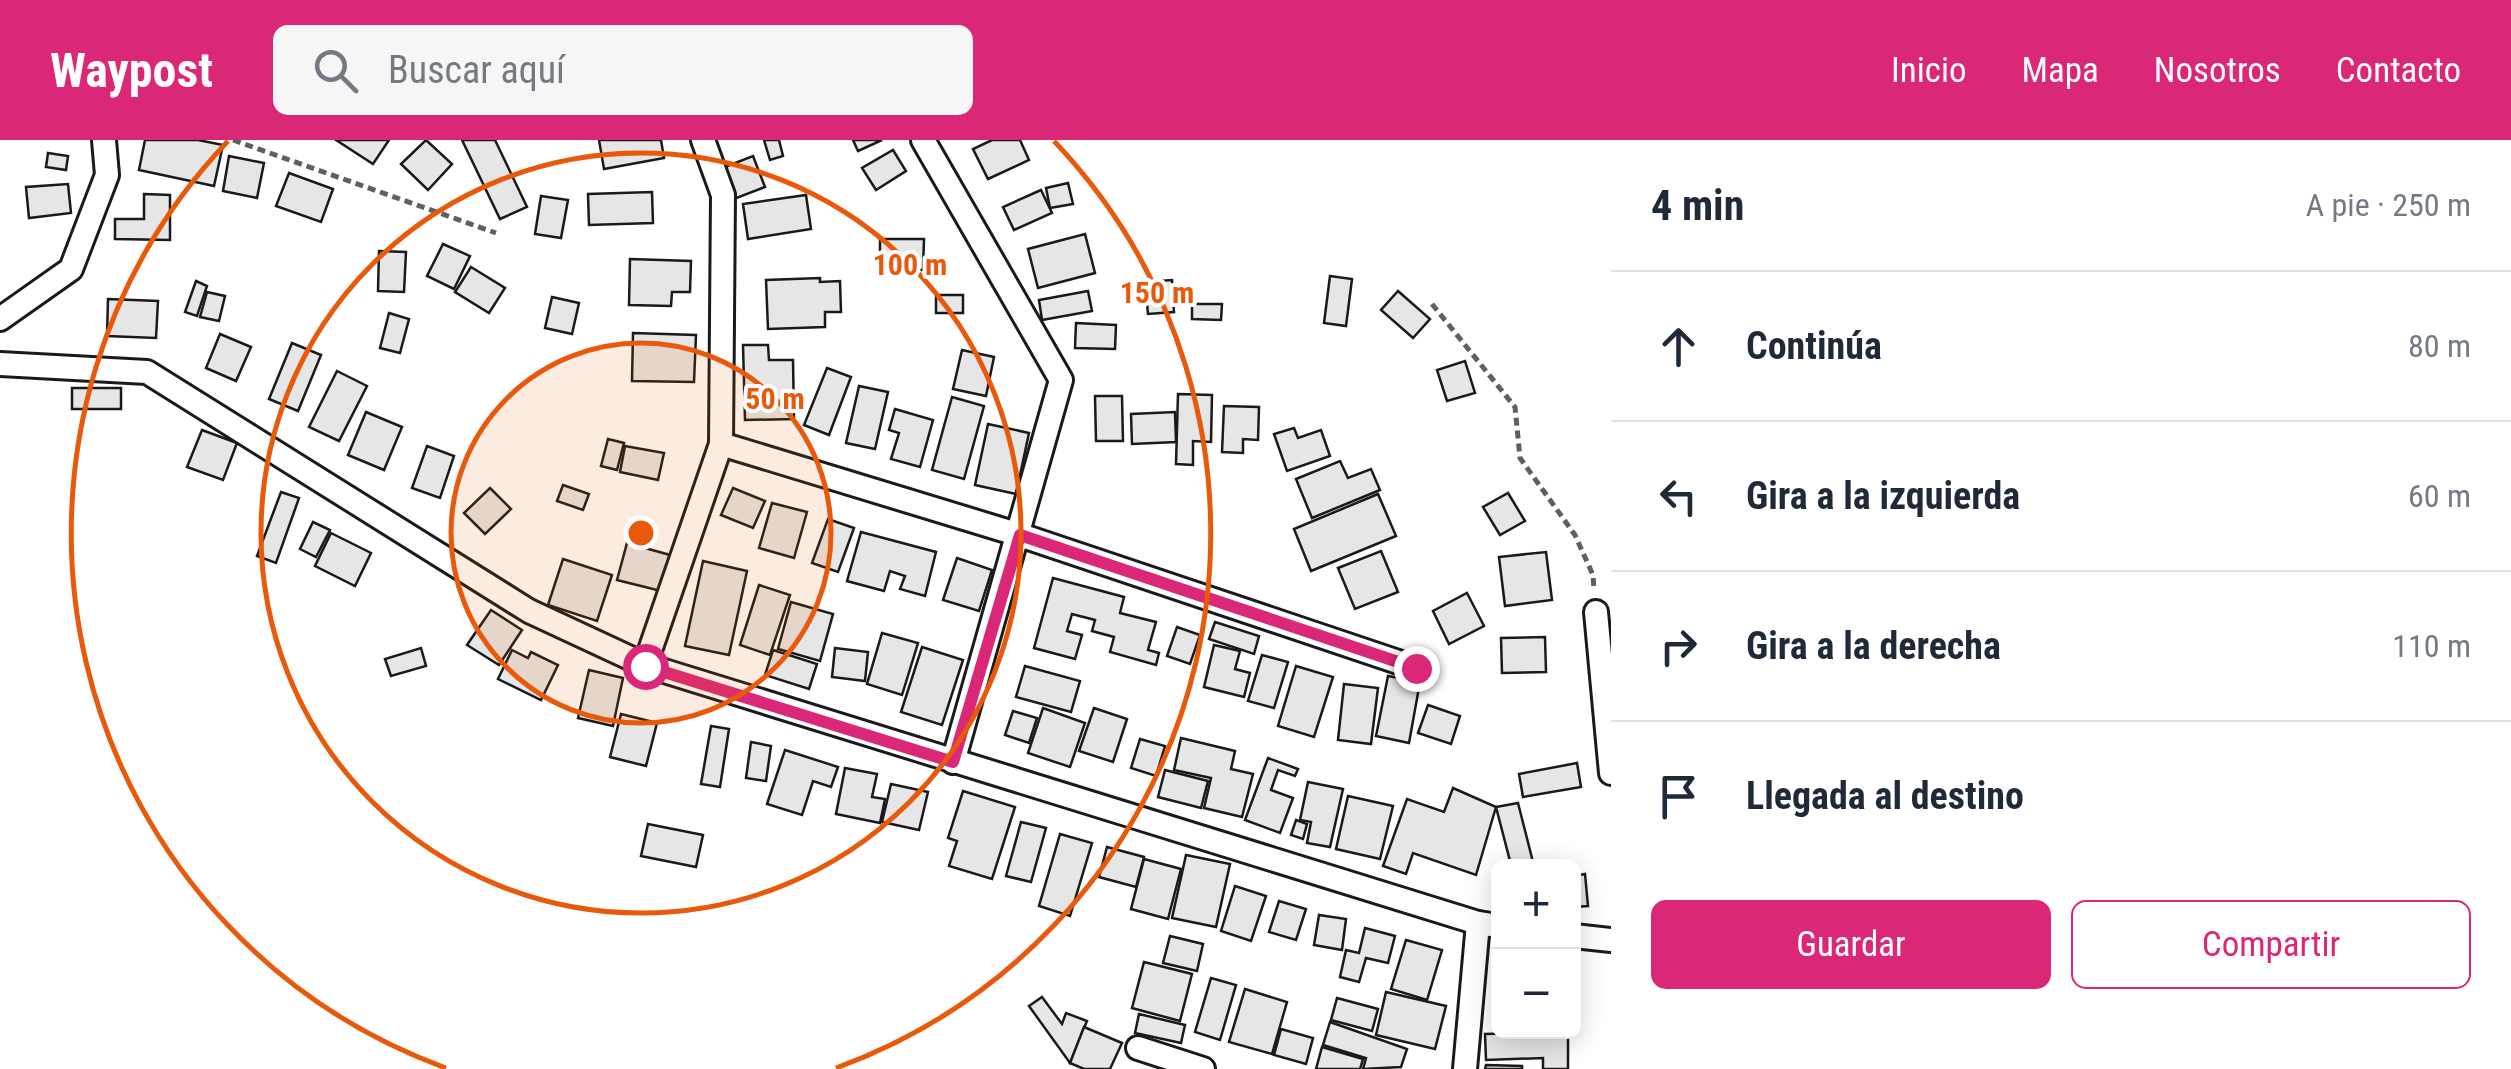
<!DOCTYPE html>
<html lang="es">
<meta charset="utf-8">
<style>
body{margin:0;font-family:"Roboto Condensed",sans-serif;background:#f6f6f7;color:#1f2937}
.controls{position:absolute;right:30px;bottom:30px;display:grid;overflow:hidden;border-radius:15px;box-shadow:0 5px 25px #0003}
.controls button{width:90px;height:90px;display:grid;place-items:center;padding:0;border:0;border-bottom:2px solid #e0e1e3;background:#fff;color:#1f2937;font:50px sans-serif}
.stop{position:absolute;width:30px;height:30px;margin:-22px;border:8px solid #db2777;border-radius:50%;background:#fff}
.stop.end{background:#db2777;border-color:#fff;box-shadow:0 2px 10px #0008}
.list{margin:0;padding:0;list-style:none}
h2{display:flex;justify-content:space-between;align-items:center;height:130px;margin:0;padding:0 40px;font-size:42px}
h2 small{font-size:32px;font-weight:400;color:#747a83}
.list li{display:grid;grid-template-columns:65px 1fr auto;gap:30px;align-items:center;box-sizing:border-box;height:150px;padding:0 40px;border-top:2px solid #e0e1e3}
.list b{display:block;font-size:38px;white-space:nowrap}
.list em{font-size:32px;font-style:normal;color:#747a83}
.actions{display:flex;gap:20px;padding:30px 40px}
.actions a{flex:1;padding:22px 0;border:2px solid #db2777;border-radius:15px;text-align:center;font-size:35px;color:#db2777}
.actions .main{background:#db2777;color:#fff}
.icon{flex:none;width:55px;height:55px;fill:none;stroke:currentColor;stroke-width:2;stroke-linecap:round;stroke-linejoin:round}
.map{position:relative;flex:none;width:1611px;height:929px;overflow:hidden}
header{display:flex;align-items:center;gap:60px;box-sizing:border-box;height:140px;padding:0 50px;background:#db2777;color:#fff}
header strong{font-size:48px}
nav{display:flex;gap:55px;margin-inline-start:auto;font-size:35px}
.search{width:700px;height:90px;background:#f6f6f7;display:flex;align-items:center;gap:25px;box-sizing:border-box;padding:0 35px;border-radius:15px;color:#747a83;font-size:38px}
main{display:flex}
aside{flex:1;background:#fff}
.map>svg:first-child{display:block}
.building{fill:#e6e6e6;stroke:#1a1a1a;stroke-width:2.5}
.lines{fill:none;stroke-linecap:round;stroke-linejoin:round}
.street-casing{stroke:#1a1a1a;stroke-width:28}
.path{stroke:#5f5f5f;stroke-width:5;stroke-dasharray:8 5;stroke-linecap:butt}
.street{stroke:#fff;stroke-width:22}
.route{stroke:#db2777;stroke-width:12}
.ring{fill:none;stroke:#e8590c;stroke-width:5}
.centre{fill:#e8590c;stroke:#fff;stroke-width:5}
.ring-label{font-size:30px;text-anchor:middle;font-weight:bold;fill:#e8590c;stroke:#fff;stroke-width:8;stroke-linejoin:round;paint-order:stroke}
</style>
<header>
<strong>Waypost</strong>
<div class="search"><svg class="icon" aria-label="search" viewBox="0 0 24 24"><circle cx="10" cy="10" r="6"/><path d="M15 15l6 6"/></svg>Buscar aquí</div>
<nav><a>Inicio</a><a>Mapa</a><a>Nosotros</a><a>Contacto</a></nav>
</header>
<main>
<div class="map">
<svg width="1611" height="929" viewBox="0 0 1611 929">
<rect width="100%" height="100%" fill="#fff"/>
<g class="building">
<polygon points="145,0 198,0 223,5 214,46 139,30"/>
<polygon points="336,0 389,0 373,24"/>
<polygon points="426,0 452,24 428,50 401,24"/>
<polygon points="462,0 495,0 527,67 500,79"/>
<polygon points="599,0 661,0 664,18 604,29"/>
<polygon points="764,0 779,0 783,16 770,20"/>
<polygon points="853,0 882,0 858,11"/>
<polygon points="992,0 1020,0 1029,20 988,39 973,9"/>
<polygon points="893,10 906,31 876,50 862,28"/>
<polygon points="48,13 68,16 66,30 46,27"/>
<polygon points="229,16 264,23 257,58 223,51"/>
<polygon points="753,16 765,47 734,59 722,28"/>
<polygon points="289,33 333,49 321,82 276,66"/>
<polygon points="1068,43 1073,64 1050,68 1046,48"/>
<polygon points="68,44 71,73 29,78 26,47"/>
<polygon points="1041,50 1052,73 1014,90 1003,67"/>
<polygon points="652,52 653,83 589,85 588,54"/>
<polygon points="144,54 170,55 170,100 115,99 115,79 144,79"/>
<polygon points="806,55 811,89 748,99 743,64"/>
<polygon points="541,56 568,60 561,98 535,94"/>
<polygon points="1085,94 1095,133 1038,148 1028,109"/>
<polygon points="880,99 924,99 923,130 880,129"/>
<polygon points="443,104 470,116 454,149 427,136"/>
<polygon points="379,111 406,112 404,152 378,151"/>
<polygon points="630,119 691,121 690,152 672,152 671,166 629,165"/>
<polygon points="471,127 505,148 489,173 455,152"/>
<polygon points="1330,136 1352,139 1346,186 1324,183"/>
<polygon points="820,138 820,142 840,141 841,172 825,172 825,187 768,189 766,140"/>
<polygon points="1172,140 1174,172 1148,174 1145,142"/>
<polygon points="196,141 207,146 197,176 185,172"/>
<polygon points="1088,151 1092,171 1042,180 1039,160"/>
<polygon points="1398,151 1430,179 1413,198 1381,170"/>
<polygon points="207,152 225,156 219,181 200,177"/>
<rect x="936" y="155" width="27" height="18"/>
<polygon points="552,157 579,163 572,194 545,188"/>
<polygon points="108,159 158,161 156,198 107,196"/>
<polygon points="1192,164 1222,164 1221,180 1192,179"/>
<polygon points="389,173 409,179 400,213 380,208"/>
<polygon points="1076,183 1116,185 1115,209 1075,208"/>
<polygon points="633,193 696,195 694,242 632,241"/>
<polygon points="220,194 251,207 236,241 206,228"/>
<polygon points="292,203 321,215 298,271 269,259"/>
<polygon points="743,205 768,205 769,220 793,220 794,279 745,280"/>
<polygon points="962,210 994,217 986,256 953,249"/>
<polygon points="1465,221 1475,253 1447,261 1437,230"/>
<polygon points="827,228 851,237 829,295 804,285"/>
<polygon points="337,231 367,246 339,301 309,287"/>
<polygon points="859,246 888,252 875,309 846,303"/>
<rect x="72" y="248" width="49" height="21"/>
<polygon points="1178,254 1212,255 1211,302 1193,301 1193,325 1176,324"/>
<polygon points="1095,256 1122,256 1123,301 1096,301"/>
<polygon points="952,257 984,266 964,339 932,330"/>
<polygon points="1224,266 1259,267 1258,300 1243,299 1243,313 1222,312"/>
<polygon points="895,269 933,280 920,327 891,319 899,293 889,290"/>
<polygon points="366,272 402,287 384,330 348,315"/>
<polygon points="1175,272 1176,302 1132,304 1131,274"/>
<polygon points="988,284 1029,293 1016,354 975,345"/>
<polygon points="1294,288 1298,298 1321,290 1330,316 1287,331 1274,294"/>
<polygon points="202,290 237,303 223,340 187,327"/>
<polygon points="608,299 624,303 617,330 601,326"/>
<polygon points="427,306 454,316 440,358 412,348"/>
<polygon points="625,306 664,313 658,340 620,332"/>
<polygon points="1340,321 1348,338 1371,329 1380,350 1312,378 1296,339"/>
<polygon points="563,345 589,354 583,370 557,361"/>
<polygon points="490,348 511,369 485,394 464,373"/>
<polygon points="733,348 765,361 753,388 721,375"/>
<polygon points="281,352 299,358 276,423 257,416"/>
<polygon points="1508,353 1525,381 1500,395 1483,367"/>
<polygon points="1378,354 1396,396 1311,431 1294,389"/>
<polygon points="772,363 807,372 794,418 759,408"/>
<polygon points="828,379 854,388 838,432 812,423"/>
<polygon points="313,382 330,390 316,417 300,409"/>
<polygon points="861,392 936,412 925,456 900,449 905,436 890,431 884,451 847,441"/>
<polygon points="331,393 371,413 355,446 315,426"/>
<polygon points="627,403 670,415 661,451 617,440"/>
<polygon points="1381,411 1398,452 1355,469 1338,428"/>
<polygon points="1546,412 1552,460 1505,466 1499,417"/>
<polygon points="957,418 992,430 979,471 943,460"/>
<polygon points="563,419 612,435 597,481 548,465"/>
<polygon points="703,421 747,431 729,515 685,506"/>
<polygon points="1053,438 1124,457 1120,473 1156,482 1148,510 1159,513 1156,525 1110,512 1114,497 1092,491 1095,480 1072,474 1067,491 1082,495 1075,519 1034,508"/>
<polygon points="759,445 790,455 770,515 740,505"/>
<polygon points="1467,453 1484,486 1449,504 1433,471"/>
<polygon points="791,462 833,474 820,521 778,509"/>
<polygon points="491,470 522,490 499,525 467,505"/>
<polygon points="1215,482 1259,496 1254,514 1209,499"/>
<polygon points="1177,487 1200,495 1190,524 1167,516"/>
<polygon points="882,493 918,503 902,555 867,544"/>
<polygon points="1545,497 1546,532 1502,533 1501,498"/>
<polygon points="1214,505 1240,511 1235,529 1250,533 1244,557 1204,547"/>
<polygon points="922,507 963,520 942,585 901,572"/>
<polygon points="421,508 426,526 391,536 385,519"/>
<polygon points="835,508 868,512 865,541 832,537"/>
<polygon points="512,510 528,518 531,512 558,525 541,560 498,539"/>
<polygon points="773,510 817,524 809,549 765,535"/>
<polygon points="1262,515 1288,522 1274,568 1248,561"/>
<polygon points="1025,526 1080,541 1071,572 1016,557"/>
<polygon points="1296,526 1333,537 1314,597 1278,586"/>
<polygon points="589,530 623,538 613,586 578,578"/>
<polygon points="1388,536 1420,542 1409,603 1376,596"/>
<polygon points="1344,544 1378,548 1371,604 1338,600"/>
<polygon points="1428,565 1460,576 1451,604 1418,593"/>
<polygon points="1043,568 1085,583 1070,627 1028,613"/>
<polygon points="1094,568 1127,579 1113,622 1079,611"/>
<polygon points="1013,571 1037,578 1029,603 1005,595"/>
<polygon points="621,574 657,583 646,626 610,617"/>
<polygon points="711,586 729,589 720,647 701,644"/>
<polygon points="1181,598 1235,611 1231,629 1253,634 1242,677 1204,668 1211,638 1174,630"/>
<polygon points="1140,599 1165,606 1156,636 1131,628"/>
<polygon points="751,602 771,606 766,641 746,638"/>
<polygon points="785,610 838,627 831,647 813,641 802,675 767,664"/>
<polygon points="1268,618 1298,629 1295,636 1278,630 1271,650 1293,658 1280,693 1245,680"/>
<polygon points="1577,623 1581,647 1523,657 1519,634"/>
<polygon points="845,628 877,634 872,657 885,659 880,683 836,674"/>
<polygon points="1165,630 1208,641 1201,668 1158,657"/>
<polygon points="1308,642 1343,649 1330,707 1307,703 1311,682 1300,680"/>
<polygon points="891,644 928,652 919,690 882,682"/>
<polygon points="1453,648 1496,667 1476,735 1413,713 1406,734 1383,726 1407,659 1444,672"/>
<polygon points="963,651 1015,667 992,739 949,726 957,701 948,698"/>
<polygon points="1348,656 1393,666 1380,719 1336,709"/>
<polygon points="1518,663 1534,726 1508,726 1510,721 1496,667"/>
<polygon points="1296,680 1307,684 1303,699 1291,695"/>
<polygon points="1021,682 1046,688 1031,742 1006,736"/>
<polygon points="648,684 703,695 696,727 641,716"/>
<polygon points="1060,694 1092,703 1070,776 1039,766"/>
<polygon points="1107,707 1144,717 1136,747 1099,737"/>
<polygon points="1186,715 1230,724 1216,787 1172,778"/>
<polygon points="1144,719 1181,729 1168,779 1131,769"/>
<polygon points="1585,734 1588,766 1574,767 1574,736"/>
<polygon points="1235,746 1266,756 1251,801 1221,791"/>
<polygon points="1279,761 1306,769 1296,800 1269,792"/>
<polygon points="1319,775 1346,779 1342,810 1314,805"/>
<polygon points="1365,788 1395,796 1388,823 1366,818 1359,842 1340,837 1346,810 1359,813"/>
<polygon points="1170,796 1203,804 1197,831 1163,823"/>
<polygon points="1406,800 1442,810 1427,860 1391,849"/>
<polygon points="1144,822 1192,834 1180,881 1132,868"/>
<polygon points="1211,838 1236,845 1220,900 1195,892"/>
<polygon points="1245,849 1287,862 1272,914 1229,902"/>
<polygon points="1386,852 1446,866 1435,909 1376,895"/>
<polygon points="1042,857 1062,884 1066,873 1087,881 1070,923 1029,866"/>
<polygon points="1337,858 1378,869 1372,891 1331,880"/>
<polygon points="1139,874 1185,885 1181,903 1135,893"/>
<polygon points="1330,882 1407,909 1401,927 1363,929 1366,918 1323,905"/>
<polygon points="1084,887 1122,903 1110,929 1084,929 1070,923"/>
<polygon points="1281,889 1313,898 1306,924 1274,915"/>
<polygon points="1568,892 1568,929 1543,929 1543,918 1486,920 1485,894"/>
<polygon points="1322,907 1363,919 1360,929 1316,929"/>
<polygon points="1486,925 1522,926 1522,929 1485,929"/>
</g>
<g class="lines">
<g class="street-casing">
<g id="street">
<polyline points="923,0 1061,240 953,622"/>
<polyline points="0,179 71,129 107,35 104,0"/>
<polyline points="0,224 147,232 529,471 645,525 1478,783 1498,786"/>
<polyline points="721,304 1020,395 1416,528"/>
<polyline points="1596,472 1611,633"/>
<polyline points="645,525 721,304 723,55 703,0"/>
<polyline points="1574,796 1611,800"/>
<polyline points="1138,908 1203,929"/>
<polyline points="1465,929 1478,783"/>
</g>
</g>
<g class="path">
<polyline points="233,0 496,93"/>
<polyline points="1432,164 1515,267 1520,318 1575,395 1593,435 1594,450"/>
</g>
<use href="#street" class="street"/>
</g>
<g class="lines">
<polyline class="route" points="645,526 953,622 1020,395 1416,528"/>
</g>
<circle cx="641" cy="393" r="190" fill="#e8590c" fill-opacity=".12"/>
<g class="ring">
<circle cx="641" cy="393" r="190"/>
<circle cx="641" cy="393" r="380"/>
<path d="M446 928A569 569 0 0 1 228 1M1054 1A569 569 0 0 1 836 928"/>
</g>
<circle cx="641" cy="393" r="15" class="centre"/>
<g class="ring-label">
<text x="910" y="135">100 m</text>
<text x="1157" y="163">150 m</text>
<text x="775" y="269">50 m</text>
</g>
</svg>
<div class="controls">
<button>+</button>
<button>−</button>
</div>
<div class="stop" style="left:645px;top:526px"></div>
<div class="stop end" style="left:1416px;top:528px"></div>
</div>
<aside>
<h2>4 min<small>A pie · 250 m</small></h2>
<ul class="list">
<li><svg class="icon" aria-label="ahead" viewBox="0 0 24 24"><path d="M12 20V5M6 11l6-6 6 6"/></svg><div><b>Continúa</b></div><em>80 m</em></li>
<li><svg class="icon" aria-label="left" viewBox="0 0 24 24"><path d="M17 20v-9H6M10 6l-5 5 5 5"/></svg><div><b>Gira a la izquierda</b></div><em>60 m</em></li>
<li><svg class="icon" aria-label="right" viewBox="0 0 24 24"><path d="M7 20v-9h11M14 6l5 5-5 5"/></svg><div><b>Gira a la derecha</b></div><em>110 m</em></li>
<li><svg class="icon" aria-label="arrive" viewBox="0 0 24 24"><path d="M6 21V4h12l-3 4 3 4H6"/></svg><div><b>Llegada al destino</b></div></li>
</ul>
<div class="actions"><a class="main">Guardar</a><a>Compartir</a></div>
</aside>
</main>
